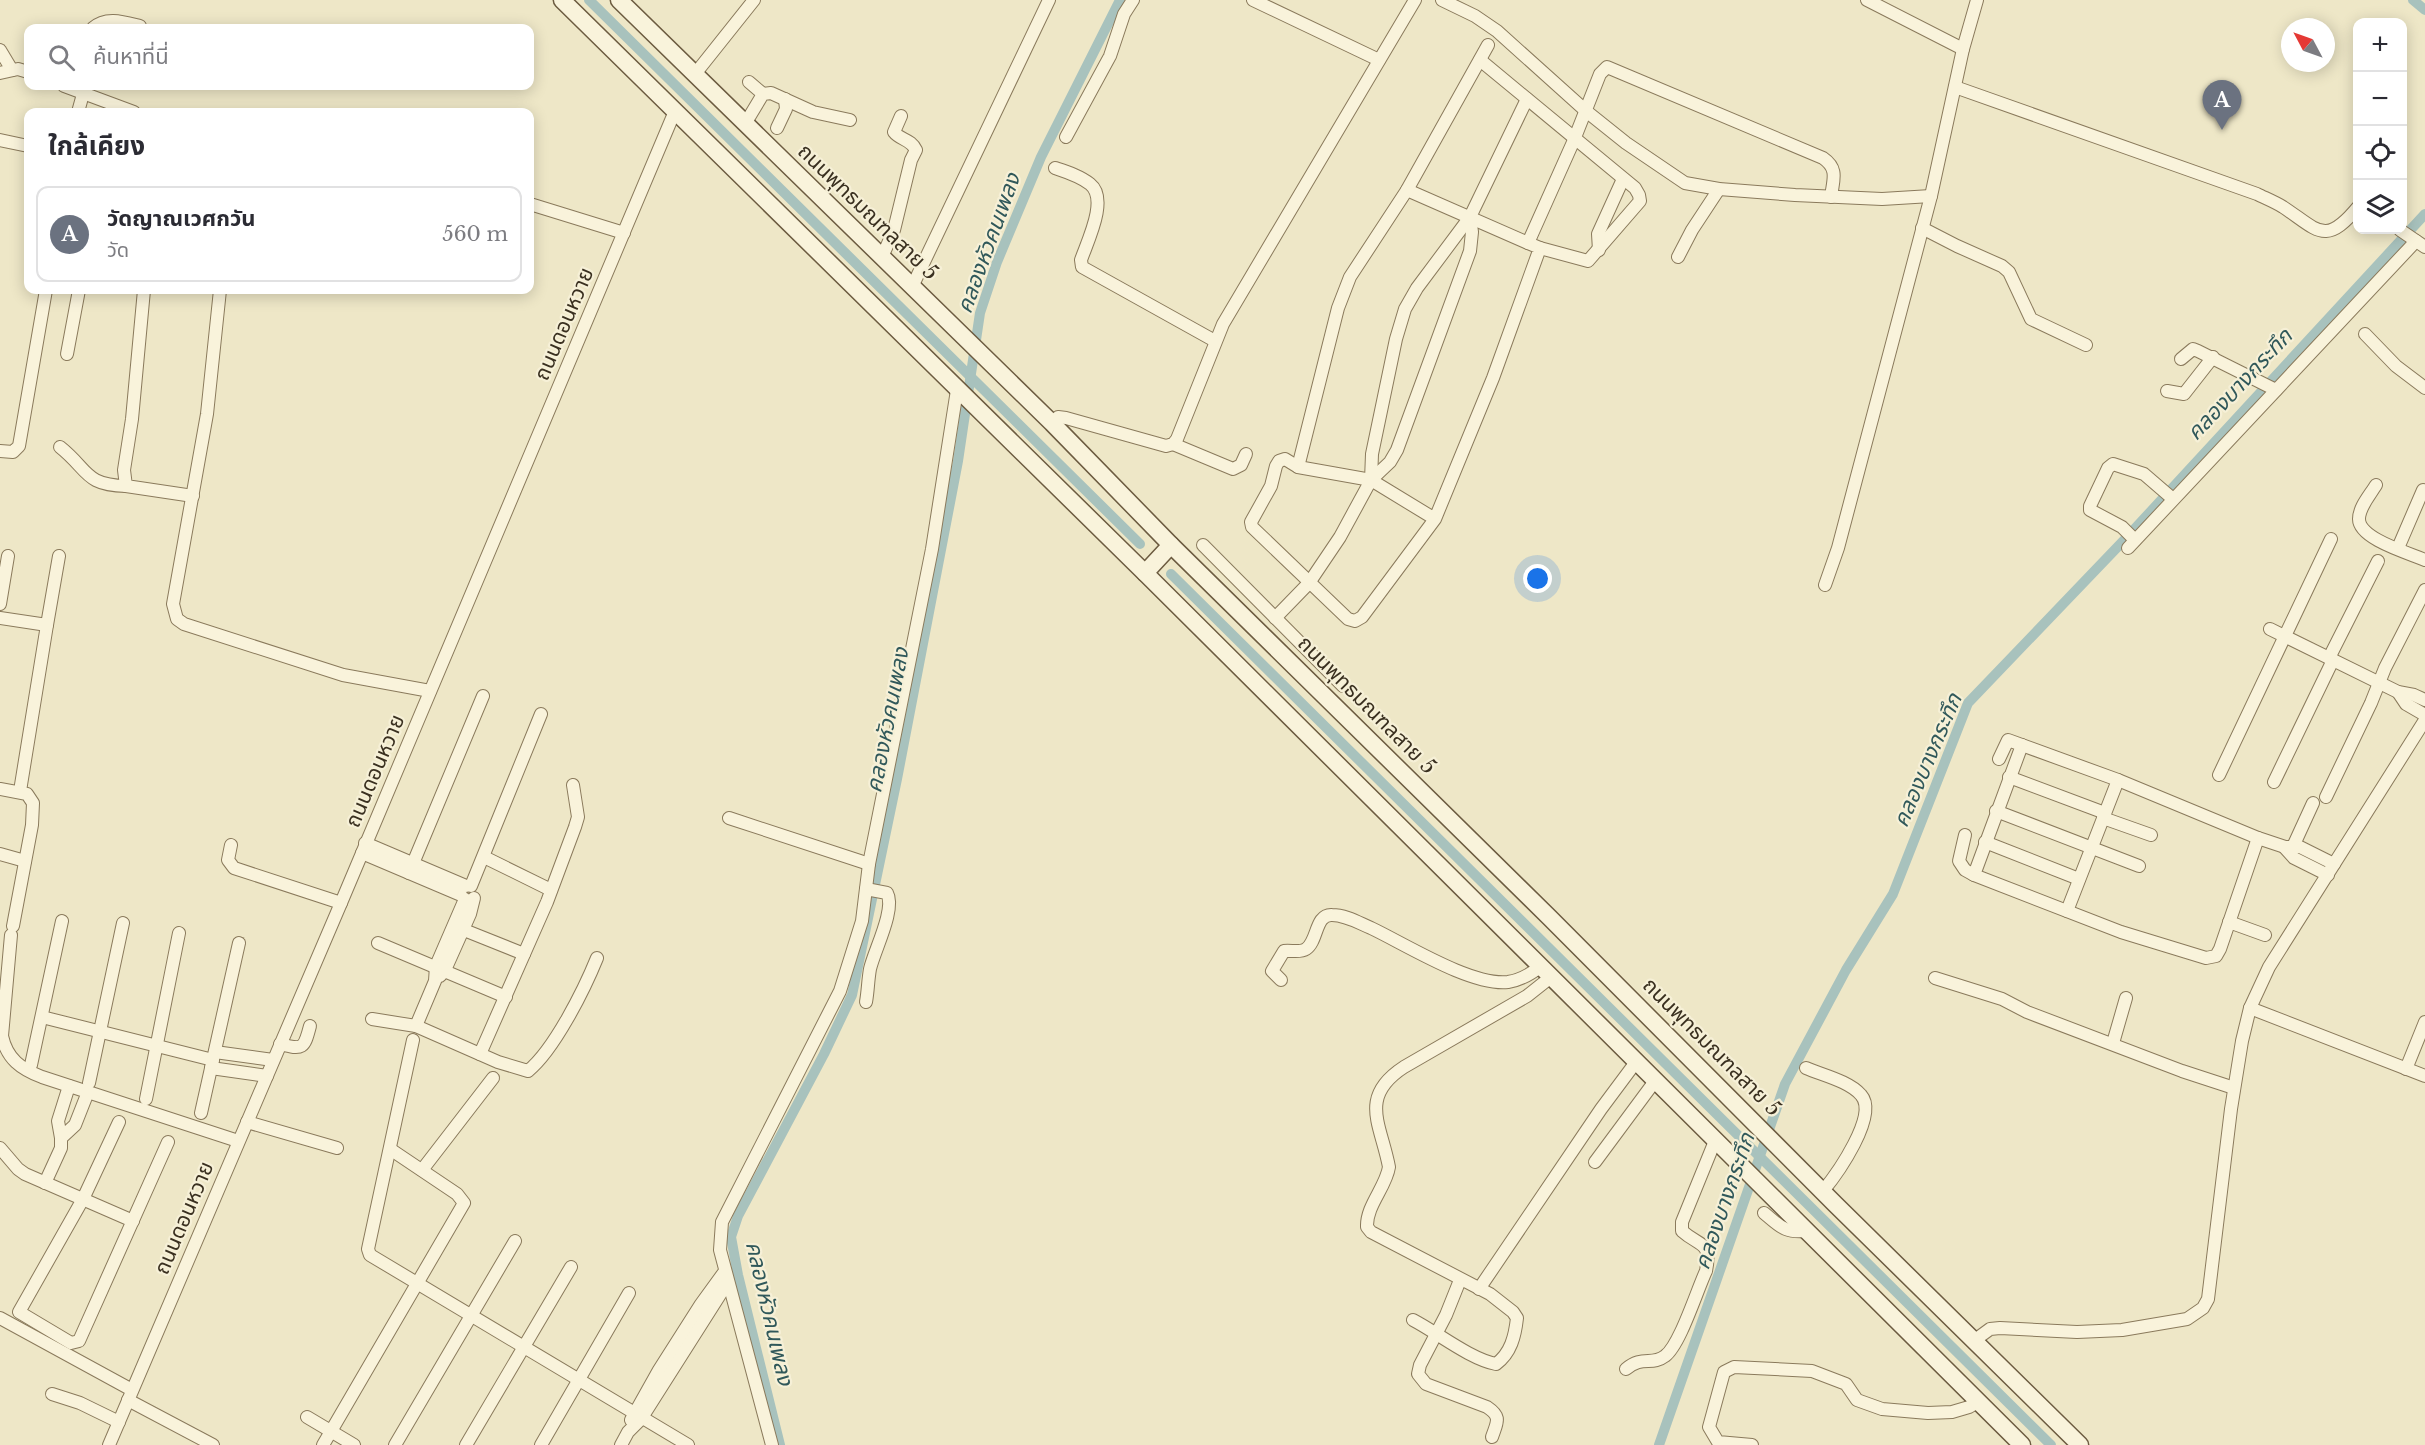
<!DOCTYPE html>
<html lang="th">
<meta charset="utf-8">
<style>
body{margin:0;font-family:"Libre Baskerville","Noto Sans Thai",serif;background:#f7f7f7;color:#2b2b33}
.controls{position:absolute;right:18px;top:18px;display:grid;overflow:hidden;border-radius:12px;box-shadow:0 3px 15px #0003}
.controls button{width:54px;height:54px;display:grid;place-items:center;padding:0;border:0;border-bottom:2px solid #e1e1e2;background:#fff;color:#2b2b33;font:30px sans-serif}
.compass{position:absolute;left:2281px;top:18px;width:54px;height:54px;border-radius:50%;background:#fff;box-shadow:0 3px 15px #0003;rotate:311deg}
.you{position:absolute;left:1538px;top:579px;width:21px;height:21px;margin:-15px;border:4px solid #fff;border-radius:50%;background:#1a73e8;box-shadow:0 0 0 9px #1a73e833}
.badge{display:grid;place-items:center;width:39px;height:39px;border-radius:50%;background:#111827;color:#fff;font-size:20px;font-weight:700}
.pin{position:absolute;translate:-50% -50px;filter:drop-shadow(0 2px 3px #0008)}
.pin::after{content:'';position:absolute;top:32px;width:21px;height:18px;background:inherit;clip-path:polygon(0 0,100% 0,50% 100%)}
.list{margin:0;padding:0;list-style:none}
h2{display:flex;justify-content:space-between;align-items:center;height:78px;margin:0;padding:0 24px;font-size:26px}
h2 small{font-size:20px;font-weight:400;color:#7c7c81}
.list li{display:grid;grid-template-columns:39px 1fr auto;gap:18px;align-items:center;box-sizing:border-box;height:96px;margin:0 12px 12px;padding:0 12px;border:2px solid #e1e1e2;border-radius:12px}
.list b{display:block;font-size:22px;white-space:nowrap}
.list p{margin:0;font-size:20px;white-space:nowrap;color:#7c7c81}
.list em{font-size:20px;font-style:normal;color:#7c7c81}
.icon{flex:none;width:33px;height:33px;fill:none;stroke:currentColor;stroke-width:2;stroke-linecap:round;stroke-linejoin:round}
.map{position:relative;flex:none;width:2425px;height:1445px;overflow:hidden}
.search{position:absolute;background:#fff;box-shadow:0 3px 15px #0003;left:24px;top:24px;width:510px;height:66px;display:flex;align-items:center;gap:15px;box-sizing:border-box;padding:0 21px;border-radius:12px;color:#7c7c81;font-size:22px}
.panel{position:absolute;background:#fff;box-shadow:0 3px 15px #0003;left:24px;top:108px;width:510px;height:186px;border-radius:12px}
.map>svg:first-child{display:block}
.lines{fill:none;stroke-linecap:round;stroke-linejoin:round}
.canal{stroke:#a8c2bd;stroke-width:10}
.minor-casing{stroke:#8a7a5c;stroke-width:14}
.secondary-casing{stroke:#6c5b40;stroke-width:19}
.minor{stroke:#f9f3db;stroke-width:12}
.secondary{stroke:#f9f3db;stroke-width:16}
.labels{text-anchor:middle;stroke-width:4.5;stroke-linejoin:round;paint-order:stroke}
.street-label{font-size:21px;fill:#3a3020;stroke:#f6f0d7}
.water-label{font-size:22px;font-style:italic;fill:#30585a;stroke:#f6f0d7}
</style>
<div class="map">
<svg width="2425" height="1445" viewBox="0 0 2425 1445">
<rect width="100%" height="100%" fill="#eee7c7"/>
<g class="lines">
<g class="canal">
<polyline points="589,0 1140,544"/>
<polyline points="2413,0 2425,10"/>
<polyline points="1171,574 2051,1445"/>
<polyline points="780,1445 738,1275 731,1237 738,1216 824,1054 852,995 897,779 958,461 980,313 997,262 1041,157 1120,0"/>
<polyline points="1659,1445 1785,1084 1846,970 1893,894 1968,703 2129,535 2425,214"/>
</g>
<g class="minor-casing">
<g id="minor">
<polyline points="1253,0 1379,60"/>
<polyline points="1442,0 1475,16 1497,31 1586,111 1626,143 1685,183 1719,189 1795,195 1882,199 1931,196"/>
<polyline points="1867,0 1963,49"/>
<path d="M93,28C106,16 124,22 140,26"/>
<polyline points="0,50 12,70"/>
<polyline points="1480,60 1635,188 1639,195 1640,201 1588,261 1540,248"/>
<polyline points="0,73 18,69 28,72"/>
<polyline points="695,74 754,0"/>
<polyline points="749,82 763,94"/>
<polyline points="64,86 134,112"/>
<path d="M1955,87L2257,194C2265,198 2275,202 2283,207C2318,230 2325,247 2358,207"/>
<polyline points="78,112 83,94"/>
<polyline points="745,124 763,94 771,93 813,112 850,120"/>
<polyline points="777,128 786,109 785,99"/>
<polyline points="1066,137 1110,56 1124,14 1133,0"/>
<polyline points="0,140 28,146"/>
<path d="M1055,168C1067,172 1080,176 1090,184C1109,199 1087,242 1081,260L1082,267L1215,341"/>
<path d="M1407,190L1528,243L1574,140L1600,74L1607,67L1823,158C1839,169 1833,180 1831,197"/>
<polyline points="530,204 624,233"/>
<polyline points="1922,228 1957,246 2002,266 2009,272 2031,319 2086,345"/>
<polyline points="2400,230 2425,247"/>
<polyline points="1599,250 1598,234 1623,179"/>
<path d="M882,257L894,230L911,160L916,150C911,139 900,140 894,132L901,116"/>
<polyline points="1678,257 1692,230 1719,189"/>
<polyline points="912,287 1049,0"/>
<polyline points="144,290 132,419 124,470 126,486 193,496"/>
<polyline points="220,290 207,414 173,604 177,619 184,624 343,675 430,691"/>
<polyline points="2365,334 2396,366 2425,388"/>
<polyline points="67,354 79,290"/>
<polyline points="2181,359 2193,349 2198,351 2276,390"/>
<polyline points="2167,391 2184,394 2213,357"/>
<polyline points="1052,423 1058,417 1066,418 1166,446 1173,444 1177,439 1223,324 1415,0"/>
<polyline points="1173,444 1233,469 1241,465 1246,454"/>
<path d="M60,447C89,470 84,485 126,486"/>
<polyline points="0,451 13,452 19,446 46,290"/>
<polyline points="1298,467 1338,308 1350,277 1407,190 1488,45"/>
<polyline points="1371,480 1372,454 1396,339 1405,309 1417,288 1470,217 1527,99"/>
<path d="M2376,485C2370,495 2359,507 2359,519C2359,539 2409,553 2425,560"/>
<polyline points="1435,519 1371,480 1298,467 1285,459 1279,461 1276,466 1271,486 1251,522 1252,527 1348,619 1355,621 1362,617 1435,519 1493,378 1540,248 1528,243"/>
<polyline points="2135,540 2122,527 2090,510 2090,506 2108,468 2113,464 2144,474 2173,499"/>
<polyline points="1203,545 1343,686"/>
<polyline points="2128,548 2416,241"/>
<polyline points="2398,548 2423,490"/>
<polyline points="1825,585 1838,548 1931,196 1963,49 1977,0"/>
<polyline points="0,604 8,556"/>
<polyline points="0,618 47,625 59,556"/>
<polyline points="1275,618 1309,583 1340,537 1371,480 1390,462 1397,450 1470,251 1472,232 1470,217"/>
<polyline points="2270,629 2398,692 2414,695 2425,700"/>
<polyline points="2329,658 2378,561"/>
<polyline points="2398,692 2406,704 2425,715"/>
<polyline points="2022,745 1974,875 2121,932 2206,958 2216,956 2220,949 2258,838"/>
<polyline points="1999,759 2008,740 2118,780 2258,838 2285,847 2300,847 2334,864"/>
<polyline points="2219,775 2331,539"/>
<polyline points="2009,777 2105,813"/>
<polyline points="2274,782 2333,660"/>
<polyline points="0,789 27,794 33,803 32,825 13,926"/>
<polyline points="20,791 47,625"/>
<polyline points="2326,797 2371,703 2385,668 2425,590"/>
<polyline points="1996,811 2139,866"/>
<polyline points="729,818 869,864"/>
<polyline points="2103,818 2151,835"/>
<polyline points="1965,835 1959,861 1965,870 1974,875"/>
<polyline points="1985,842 2079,879"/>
<polyline points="365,843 466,886"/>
<polyline points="231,845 228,860 234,868 341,903"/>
<polyline points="2285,848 2294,858 2328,875"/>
<polyline points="2291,851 2313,803"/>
<polyline points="362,853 461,895"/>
<polyline points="0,854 25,861"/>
<polyline points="484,857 551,890"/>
<polyline points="409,873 483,696"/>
<polyline points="471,886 541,714"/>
<polyline points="2067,911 2118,780"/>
<polyline points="2229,922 2265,935"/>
<polyline points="459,928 524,954"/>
<path d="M11,935L2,1036C7,1059 21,1069 42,1077L238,1141"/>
<polyline points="378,943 506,997"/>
<polyline points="440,976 445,970 470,914 474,898"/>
<polyline points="1935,978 2002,999 2027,1012 2182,1071 2234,1088"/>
<path d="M1281,980L1272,971L1284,951C1291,950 1300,953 1306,949C1318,941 1315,914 1332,915C1346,915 1359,923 1371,928C1405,944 1471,986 1508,982C1521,980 1531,974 1541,966"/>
<path d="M866,1002C868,991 868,980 870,969C874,951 896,909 887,893L866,889"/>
<polyline points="2250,1008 2425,1076"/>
<polyline points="42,1017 213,1060"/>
<path d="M372,1019L416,1026L498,1062L528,1071C554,1050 584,990 597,958"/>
<polyline points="416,1026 435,981 436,966 465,899"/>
<polyline points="413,1040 368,1249 370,1255 688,1445"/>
<polyline points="2113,1043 2126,998"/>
<path d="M280,1044C303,1050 304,1049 310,1026"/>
<polyline points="215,1052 273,1060"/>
<polyline points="480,1054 547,902 575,827 578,817 573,785"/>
<polyline points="31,1065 62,921"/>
<polyline points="211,1068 267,1076"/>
<path d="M1806,1068C1822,1075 1849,1081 1861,1095C1879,1115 1837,1174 1823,1191"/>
<polyline points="2406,1069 2425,1022"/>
<polyline points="89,1083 123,923"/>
<polyline points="69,1086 58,1121 61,1138 75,1125 88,1092"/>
<polyline points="146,1099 179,933"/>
<polyline points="201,1113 239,943"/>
<polyline points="119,1122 83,1199 19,1312 71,1343 79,1341 168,1142"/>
<polyline points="247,1122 337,1148"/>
<polyline points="0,1148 18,1169 25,1174 133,1221"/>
<polyline points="1595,1162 1655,1081"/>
<polyline points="422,1170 493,1078"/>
<polyline points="45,1183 61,1148 61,1138"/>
<path d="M1764,1213C1780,1226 1784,1233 1806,1231"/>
<path d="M1460,1280L1446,1315L1420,1365L1418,1374L1426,1384L1487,1407C1502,1417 1497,1422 1492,1437"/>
<polyline points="1479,1289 1601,1109 1636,1062"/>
<polyline points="0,1318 132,1390"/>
<path d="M1413,1320C1438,1333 1470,1359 1496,1364C1511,1353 1515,1336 1517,1318L1513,1312L1490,1294L1371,1232L1367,1227C1366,1206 1386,1187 1389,1167C1381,1124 1358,1097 1404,1067L1527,996L1551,977"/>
<polyline points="1975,1340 1990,1329 2000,1328 2077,1332 2122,1330 2187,1319 2203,1308 2208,1299 2231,1109 2242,1041 2250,1008 2269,967 2425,720"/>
<path d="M1626,1369C1642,1355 1652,1366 1665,1356C1680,1345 1697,1290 1706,1271C1712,1241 1700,1247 1682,1231V1222L1715,1141"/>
<polyline points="52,1394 80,1403 119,1422"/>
<polyline points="128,1400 213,1445"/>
<polyline points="307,1417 354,1445"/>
<polyline points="631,1420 659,1370 701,1304 725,1271"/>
<polyline points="109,1445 341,903 675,111"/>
<polyline points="323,1445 464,1203 457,1194 390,1149"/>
<polyline points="395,1445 515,1241"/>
<polyline points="466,1445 571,1267"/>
<polyline points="541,1445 629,1293"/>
<polyline points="621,1445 628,1432 641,1419 728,1282"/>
<polyline points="772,1445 720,1250 722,1222 840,991 862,921 869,864 932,549 957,390"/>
<polyline points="1752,1445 1718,1442 1709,1427 1724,1372 1734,1367 1812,1371 1846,1384 1857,1400 1882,1409 1928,1413 1952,1412 1969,1407 1979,1401"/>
</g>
</g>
<g class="secondary-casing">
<g id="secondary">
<polyline points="562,0 1145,573 2022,1445"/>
<polyline points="619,0 1052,423 1171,545 1549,917 1835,1204 2080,1445"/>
<polyline points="1145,573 1171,545"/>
</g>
</g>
<use href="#minor" class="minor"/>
<use href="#secondary" class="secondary"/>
</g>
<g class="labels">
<g class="street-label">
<text transform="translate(868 212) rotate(44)" y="7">ถนนพุทธมณฑลสาย 5</text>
<text transform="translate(564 324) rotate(-67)" y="7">ถนนดอนหวาย</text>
<text transform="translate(1367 705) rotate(45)" y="7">ถนนพุทธมณฑลสาย 5</text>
<text transform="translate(375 771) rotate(-67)" y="7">ถนนดอนหวาย</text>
<text transform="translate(1712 1047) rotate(45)" y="7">ถนนพุทธมณฑลสาย 5</text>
<text transform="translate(184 1218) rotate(-67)" y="7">ถนนดอนหวาย</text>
</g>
<g class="water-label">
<text transform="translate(988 243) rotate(-70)" y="8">คลองหัวคนเพลง</text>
<text transform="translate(2239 384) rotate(-47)" y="8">คลองบางกระทึก</text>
<text transform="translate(887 720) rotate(-79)" y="8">คลองหัวคนเพลง</text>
<text transform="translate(1927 760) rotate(-67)" y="8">คลองบางกระทึก</text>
<text transform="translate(1724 1201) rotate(-71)" y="8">คลองบางกระทึก</text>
<text transform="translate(770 1313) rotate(77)" y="8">คลองหัวคนเพลง</text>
</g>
</g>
</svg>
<div class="controls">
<button>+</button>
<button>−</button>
<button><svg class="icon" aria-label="locate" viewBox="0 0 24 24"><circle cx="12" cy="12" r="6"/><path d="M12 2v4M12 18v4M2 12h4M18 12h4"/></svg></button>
<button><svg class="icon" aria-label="layers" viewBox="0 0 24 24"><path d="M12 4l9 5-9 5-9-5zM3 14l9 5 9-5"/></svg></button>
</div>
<svg class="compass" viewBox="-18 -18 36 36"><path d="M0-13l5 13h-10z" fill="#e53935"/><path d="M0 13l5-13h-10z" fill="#7c7c81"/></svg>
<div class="you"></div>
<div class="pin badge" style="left:2222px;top:130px;background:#6b7280">A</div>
<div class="search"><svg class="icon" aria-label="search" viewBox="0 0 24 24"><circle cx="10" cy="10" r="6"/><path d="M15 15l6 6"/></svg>ค้นหาที่นี่</div>
<section class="panel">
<h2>ใกล้เคียง<small></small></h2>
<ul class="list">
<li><span class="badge" style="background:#6b7280">A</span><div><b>วัดญาณเวศกวัน</b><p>วัด</p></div><em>560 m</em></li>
</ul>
</section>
</div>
